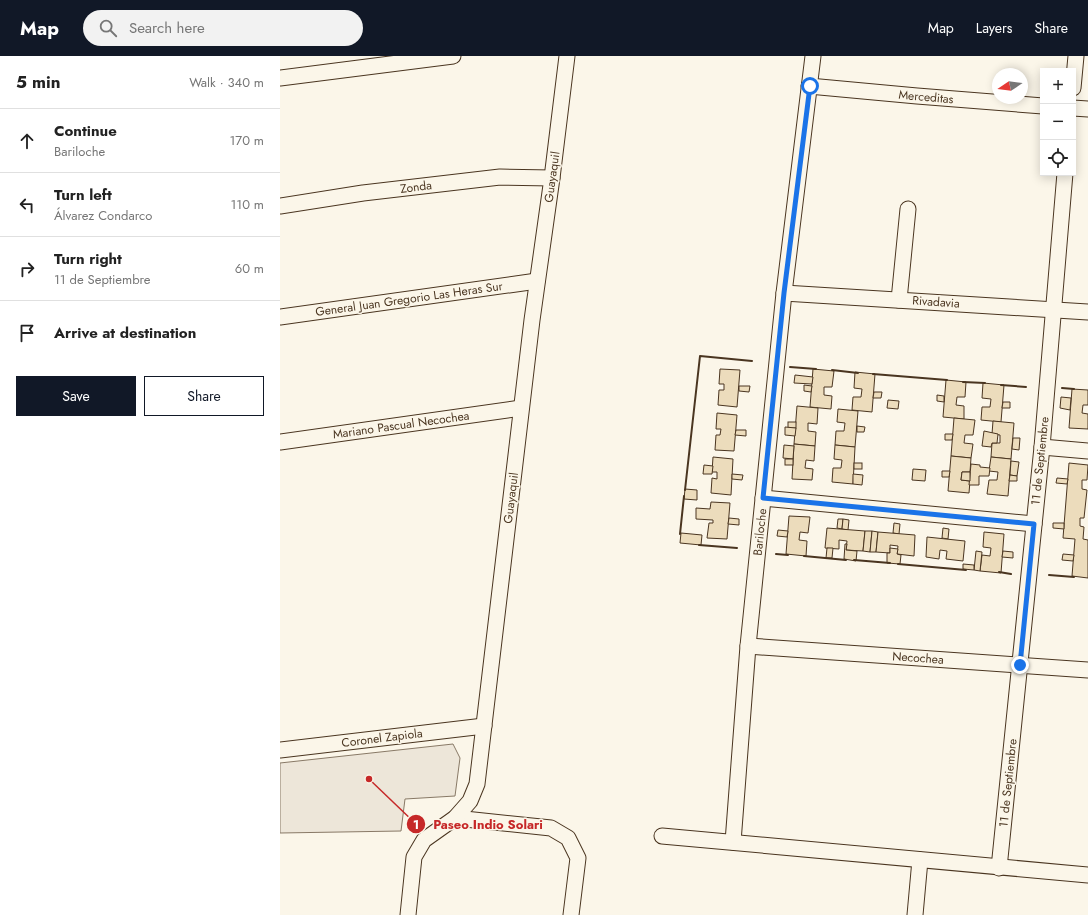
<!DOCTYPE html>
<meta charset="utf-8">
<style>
body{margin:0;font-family:Jost,sans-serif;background:#f2f2f2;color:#222}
.controls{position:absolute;right:12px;top:12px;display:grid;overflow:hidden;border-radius:0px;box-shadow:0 2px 10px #0003}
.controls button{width:36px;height:36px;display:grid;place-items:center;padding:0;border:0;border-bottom:1px solid #e0e0e0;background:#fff;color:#222;font:20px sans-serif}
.compass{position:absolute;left:712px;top:12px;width:36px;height:36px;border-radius:50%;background:#fff;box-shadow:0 2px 10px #0003;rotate:257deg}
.stop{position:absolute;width:12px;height:12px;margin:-9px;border:3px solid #1a73e8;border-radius:50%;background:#fff}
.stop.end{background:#1a73e8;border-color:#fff;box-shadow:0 1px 4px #0008}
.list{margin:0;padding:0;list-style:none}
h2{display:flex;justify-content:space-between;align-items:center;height:52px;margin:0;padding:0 16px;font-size:17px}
h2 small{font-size:13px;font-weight:400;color:#767676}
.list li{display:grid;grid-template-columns:26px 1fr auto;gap:12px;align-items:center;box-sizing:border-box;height:64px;padding:0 16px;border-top:1px solid #e0e0e0}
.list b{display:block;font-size:15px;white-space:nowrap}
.list p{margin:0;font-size:13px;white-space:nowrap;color:#767676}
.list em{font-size:13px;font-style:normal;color:#767676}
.actions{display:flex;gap:8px;padding:12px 16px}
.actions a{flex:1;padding:9px 0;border:1px solid #111827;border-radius:0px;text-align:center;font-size:14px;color:#111827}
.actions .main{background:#111827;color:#fff}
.icon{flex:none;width:22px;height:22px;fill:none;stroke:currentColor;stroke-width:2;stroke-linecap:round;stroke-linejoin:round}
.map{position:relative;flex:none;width:808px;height:859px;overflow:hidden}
header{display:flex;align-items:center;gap:24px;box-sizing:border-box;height:56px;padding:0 20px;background:#111827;color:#fff}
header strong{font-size:19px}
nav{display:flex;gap:22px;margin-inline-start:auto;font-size:14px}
.search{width:280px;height:36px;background:#f2f2f2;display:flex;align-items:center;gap:10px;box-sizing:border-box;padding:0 14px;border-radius:22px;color:#767676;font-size:15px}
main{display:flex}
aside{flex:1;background:#fff}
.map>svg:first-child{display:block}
.green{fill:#ede6d9;stroke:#887966}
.building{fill:#ecdcbc;stroke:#4a3520}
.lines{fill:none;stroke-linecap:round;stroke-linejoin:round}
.minor-casing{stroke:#4a3520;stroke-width:17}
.minor{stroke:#fbf6e9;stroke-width:15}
.wall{stroke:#4a3520;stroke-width:2}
.route{stroke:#1a73e8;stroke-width:5}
.labels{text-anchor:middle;stroke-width:3;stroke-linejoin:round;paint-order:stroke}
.street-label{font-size:12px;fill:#4a3520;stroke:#fbf6e9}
.leader{fill:none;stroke:#c62828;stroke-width:1.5}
.callout-dot{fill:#c62828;stroke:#fbf6e9;stroke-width:1.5}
.mark-label{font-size:12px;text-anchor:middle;font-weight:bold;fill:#fff}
.callout-label{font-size:13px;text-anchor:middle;font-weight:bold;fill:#c62828;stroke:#fbf6e9;stroke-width:3;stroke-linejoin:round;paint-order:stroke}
</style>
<header>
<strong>Map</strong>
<div class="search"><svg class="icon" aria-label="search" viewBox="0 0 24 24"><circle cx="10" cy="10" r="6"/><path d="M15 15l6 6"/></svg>Search here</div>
<nav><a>Map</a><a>Layers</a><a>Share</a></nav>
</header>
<main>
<aside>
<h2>5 min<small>Walk · 340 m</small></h2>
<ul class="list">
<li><svg class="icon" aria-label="ahead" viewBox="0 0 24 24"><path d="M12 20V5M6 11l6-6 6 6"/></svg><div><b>Continue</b><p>Bariloche</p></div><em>170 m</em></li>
<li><svg class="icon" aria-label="left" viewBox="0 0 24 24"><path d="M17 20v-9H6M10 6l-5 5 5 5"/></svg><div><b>Turn left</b><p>Álvarez Condarco</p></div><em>110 m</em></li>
<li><svg class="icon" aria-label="right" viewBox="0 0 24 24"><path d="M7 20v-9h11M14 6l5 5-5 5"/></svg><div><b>Turn right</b><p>11 de Septiembre</p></div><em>60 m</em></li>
<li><svg class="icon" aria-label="arrive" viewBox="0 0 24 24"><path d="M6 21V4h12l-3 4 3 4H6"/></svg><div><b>Arrive at destination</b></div></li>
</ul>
<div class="actions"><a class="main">Save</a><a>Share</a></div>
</aside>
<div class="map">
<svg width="808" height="859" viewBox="0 0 808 859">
<rect width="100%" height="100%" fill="#fbf6e9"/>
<polygon class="green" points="173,688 180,702 175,740 125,743 121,775 0,777 0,707"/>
<g class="building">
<polygon points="440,313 460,314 457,351 438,349 439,334 444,334 444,328 439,328"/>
<polygon points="533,313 554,315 552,331 544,331 544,339 552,340 551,353 530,351"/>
<polygon points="575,316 595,318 592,356 572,354 573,341 581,341 582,333 574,332"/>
<polygon points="515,319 533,321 532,328 514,327"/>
<polygon points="666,324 686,326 685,341 677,341 676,349 684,350 684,363 663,361"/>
<polygon points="703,327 724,329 721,366 701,364 702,351 710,351 711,343 702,342"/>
<polygon points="524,329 532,330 531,336 524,335"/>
<polygon points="459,330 470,330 469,336 459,335"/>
<polygon points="792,333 808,334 808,349 803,349 802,357 808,358 808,373 789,372"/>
<polygon points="594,336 602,336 601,342 593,342"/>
<polygon points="657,339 664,340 664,346 657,345"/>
<polygon points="781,341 791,342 790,354 780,352"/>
<polygon points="608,344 619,345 618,353 607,352"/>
<polygon points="723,346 730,346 730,352 722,352"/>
<polygon points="517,350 538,352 537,368 528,367 528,375 536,376 535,390 514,388"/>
<polygon points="558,353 578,355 575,391 555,389 556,375 564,375 565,367 557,366"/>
<polygon points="437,357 457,359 454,395 435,394 436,379 440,379 441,373 436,373"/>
<polygon points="674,362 695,364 693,379 685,379 684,387 693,388 691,402 671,400"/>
<polygon points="713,365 734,367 731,403 711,401 712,387 720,387 720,379 712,378"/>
<rect x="508" y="366" width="8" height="6"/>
<polygon points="577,370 585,371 584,376 577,376"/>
<polygon points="505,371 516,372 515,380 505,379"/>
<polygon points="456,374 466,374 466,380 455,379"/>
<polygon points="704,375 718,378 717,387 712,387 711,391 702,390"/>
<polygon points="665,378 673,378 672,384 665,384"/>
<polygon points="733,382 740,382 739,394 732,393"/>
<polygon points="514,388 535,390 534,405 526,404 525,412 533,413 532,424 512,423"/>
<polygon points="504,389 514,390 513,403 503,402"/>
<polygon points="555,389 575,391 573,428 552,426 553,412 561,412 562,404 554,403"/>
<polygon points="671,400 691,402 690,416 682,416 681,424 690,425 689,437 668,435"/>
<polygon points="433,401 453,403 451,439 431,437 432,422 437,423 437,416 432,416"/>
<polygon points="711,401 731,403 728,440 707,438 709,424 717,424 718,416 709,415"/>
<rect x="505" y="403" width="8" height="6"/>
<polygon points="731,405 739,406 737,420 730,419"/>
<rect x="574" y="407" width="8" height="6"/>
<polygon points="789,407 808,409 807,424 802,424 802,433 807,434 804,462 800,462 800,470 804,471 803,483 808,484 808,522 792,520 795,483 783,482"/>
<polygon points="691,408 700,409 700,411 710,412 709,420 699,420 699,429 689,429"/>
<polygon points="424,409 433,410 432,418 423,418"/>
<polygon points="633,413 646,414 645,425 632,424"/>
<polygon points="662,415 670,415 669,421 662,421"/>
<polygon points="682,416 690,416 690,425 681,424"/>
<polygon points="452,418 463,419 462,424 452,423"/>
<polygon points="573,418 583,419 582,429 573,428"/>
<polygon points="730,419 737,420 737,425 729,425"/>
<polygon points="777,422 788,423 787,428 776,427"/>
<polygon points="405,433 417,434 417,444 404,443"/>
<polygon points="431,446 450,447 447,483 427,482 429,467 433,467 433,464 416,463 416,452 430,453"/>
<polygon points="509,460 530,461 528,477 520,476 519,484 527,485 526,500 506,498"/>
<polygon points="449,462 459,463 459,469 448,468"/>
<polygon points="558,463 563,463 562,473 557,472"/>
<polygon points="563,463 569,464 568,474 562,473"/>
<polygon points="614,467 620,468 619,478 613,477"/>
<polygon points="773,467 784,467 784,473 773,472"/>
<polygon points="547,472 585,475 583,495 566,494 567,485 559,484 559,493 545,492"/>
<polygon points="663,472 669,473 668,483 662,482"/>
<polygon points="498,474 508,475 507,481 497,480"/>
<polygon points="585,475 592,475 590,496 583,495"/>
<polygon points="592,475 598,476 596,496 590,496"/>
<polygon points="598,476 635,479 634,500 617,498 618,490 610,489 610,497 596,496"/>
<polygon points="704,476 724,478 721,517 700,515 702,499 710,500 711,492 703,491"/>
<polygon points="401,477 422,479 421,489 400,487"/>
<polygon points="647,481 685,485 683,505 666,503 667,495 660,494 659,503 646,501"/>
<polygon points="565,488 567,488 566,494 577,495 576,505 564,503"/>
<polygon points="547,492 553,492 552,502 546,502"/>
<polygon points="610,492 618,493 617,498 621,499 620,508 607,507 607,497 610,497"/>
<polygon points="696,495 702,496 700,515 694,514"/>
<polygon points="723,495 733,496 733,502 722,501"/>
<polygon points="783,498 794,499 793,505 782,504"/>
<polygon points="683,508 694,509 694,514 683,513"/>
</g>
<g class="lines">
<g class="minor-casing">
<g id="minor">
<polyline points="0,22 173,0"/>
<polyline points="529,30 637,40 763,50"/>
<polyline points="793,32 796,0"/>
<polyline points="793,52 808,53"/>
<polyline points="0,150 83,137 220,121 272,122"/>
<polyline points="504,237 808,256"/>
<polyline points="619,244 628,153"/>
<polyline points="0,261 257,225"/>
<polyline points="0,386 241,352"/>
<polyline points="762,391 808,395"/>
<polyline points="483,442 754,468"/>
<polyline points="468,590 808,614"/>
<polyline points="0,694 204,670"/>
<polyline points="175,762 271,772 288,782 298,802 291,859"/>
<polyline points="382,780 808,819"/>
<polyline points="453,786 468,590 504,237 533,0"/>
<polyline points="719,812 762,391 785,117"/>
<polyline points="128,859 134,801 144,784 175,762 190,745 197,728 252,264 272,122 287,0"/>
<polyline points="635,859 640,804"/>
</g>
</g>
<use href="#minor" class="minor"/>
<g class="wall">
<polyline points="510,311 536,313"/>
<polyline points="552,314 578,317"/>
<polyline points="593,318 667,324"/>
<polyline points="683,326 705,327"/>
<polyline points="721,329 746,331"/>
<polyline points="782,332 794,333"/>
<polyline points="405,434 420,300 472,305"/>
<polyline points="400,478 404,440"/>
<polyline points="419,489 457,492"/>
<polyline points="496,498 508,499"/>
<polyline points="524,500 566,504"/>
<polyline points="574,504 610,507"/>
<polyline points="618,508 686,514"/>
<polyline points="719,516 731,518"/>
<polyline points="769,519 794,521"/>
</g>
</g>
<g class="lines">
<polyline class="route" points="530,30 504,237 483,442 754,468 740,609"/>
</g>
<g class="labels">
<g class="street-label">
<text transform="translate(646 41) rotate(5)" y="4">Merceditas</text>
<text transform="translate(272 121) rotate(-82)" y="4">Guayaquil</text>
<text transform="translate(136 131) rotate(-7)" y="4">Zonda</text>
<text transform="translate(129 243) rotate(-8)" y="4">General Juan Gregorio Las Heras Sur</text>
<text transform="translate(656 246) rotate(4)" y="4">Rivadavia</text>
<text transform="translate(121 369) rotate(-8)" y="4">Mariano Pascual Necochea</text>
<text transform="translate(760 405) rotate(-84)" y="4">11 de Septiembre</text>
<text transform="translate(231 442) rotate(-83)" y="4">Guayaquil</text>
<text transform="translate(480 476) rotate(-84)" y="4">Bariloche</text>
<text transform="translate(638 602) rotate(4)" y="4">Necochea</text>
<text transform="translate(102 682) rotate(-7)" y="4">Coronel Zapiola</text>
<text transform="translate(728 727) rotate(-84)" y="4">11 de Septiembre</text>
</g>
</g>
<path class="leader" d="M89 723L136 768"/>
<g class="callout-dot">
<circle cx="89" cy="723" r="4"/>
<circle cx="136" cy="768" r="10"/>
</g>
<g class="mark-label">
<text x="136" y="773">1</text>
</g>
<g class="callout-label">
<text x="208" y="773">Paseo Indio Solari</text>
</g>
</svg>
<div class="controls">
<button>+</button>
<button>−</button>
<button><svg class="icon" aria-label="locate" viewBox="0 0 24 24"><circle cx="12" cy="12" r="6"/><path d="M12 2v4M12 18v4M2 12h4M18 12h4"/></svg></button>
</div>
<svg class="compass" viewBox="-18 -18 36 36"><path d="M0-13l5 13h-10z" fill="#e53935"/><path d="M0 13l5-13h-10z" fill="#767676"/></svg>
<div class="stop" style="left:530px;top:30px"></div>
<div class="stop end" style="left:740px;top:609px"></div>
</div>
</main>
